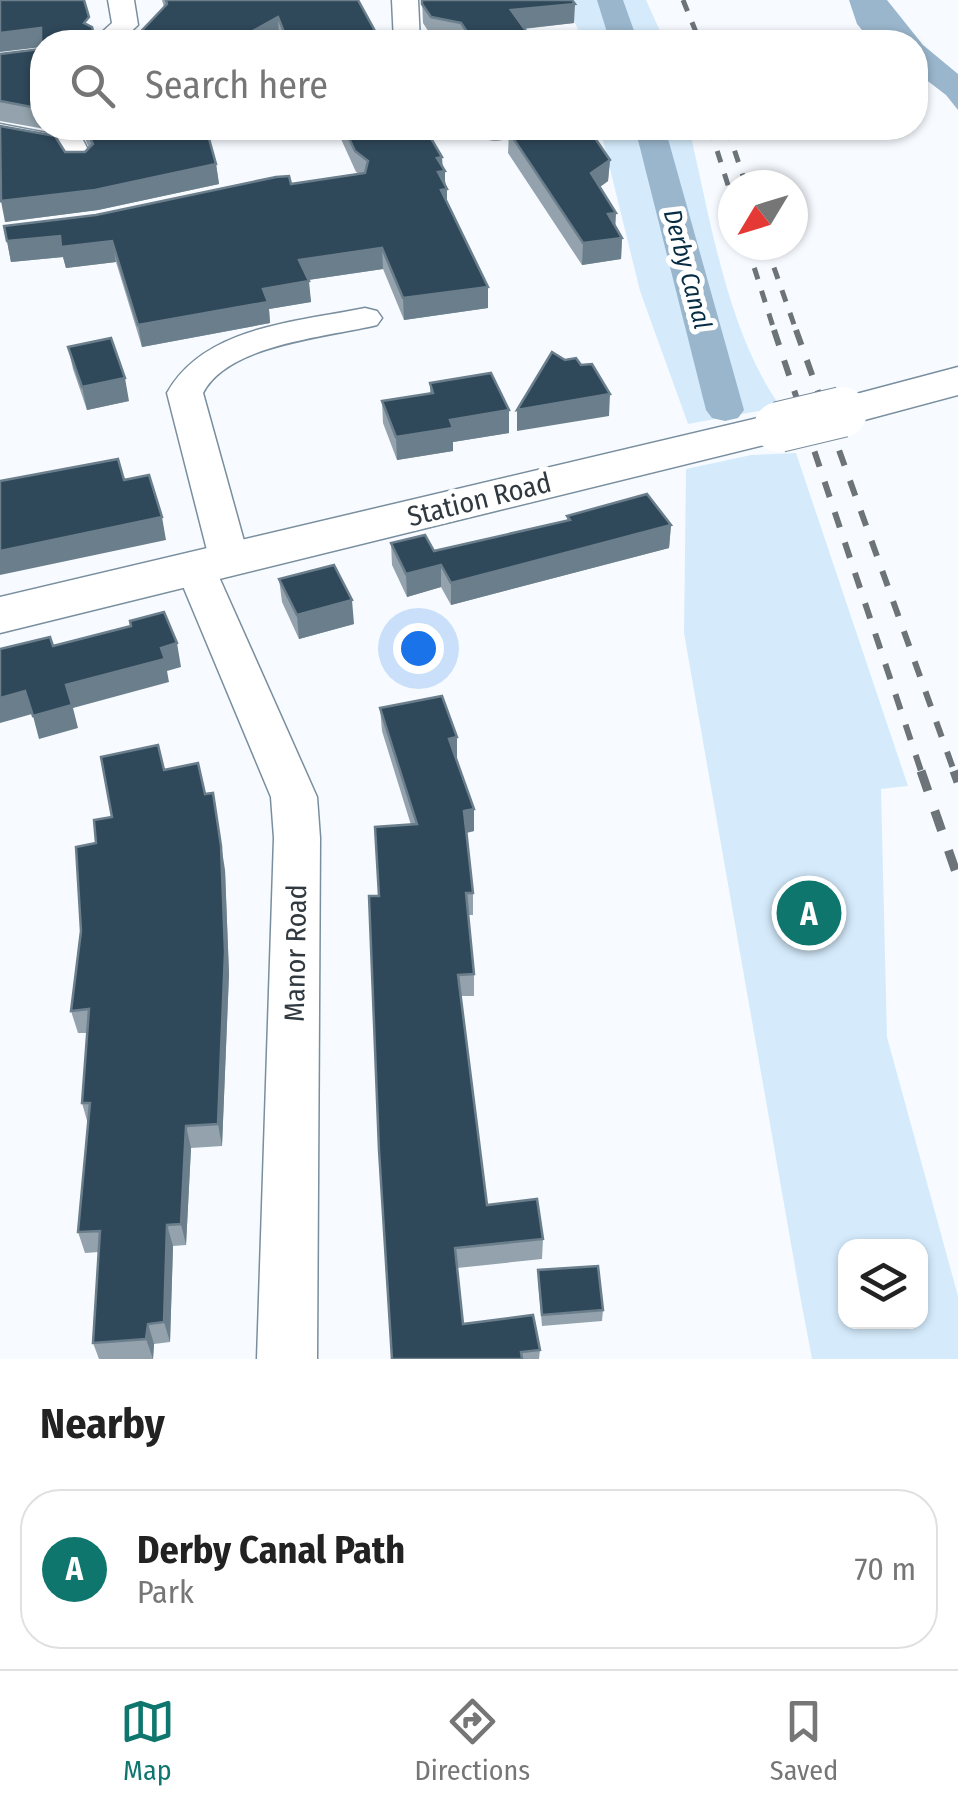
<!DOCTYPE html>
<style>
body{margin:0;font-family:"Fira Sans Condensed",sans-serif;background:#f6f6f6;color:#222}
.controls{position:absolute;right:30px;bottom:30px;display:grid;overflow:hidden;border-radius:20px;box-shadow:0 2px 8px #0004}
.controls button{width:90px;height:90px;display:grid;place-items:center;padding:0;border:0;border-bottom:2px solid #e0e0e0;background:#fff;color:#222;font:50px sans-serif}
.compass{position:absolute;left:718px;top:170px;width:90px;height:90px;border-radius:50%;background:#fff;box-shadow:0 2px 8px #0004;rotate:232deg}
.you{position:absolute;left:418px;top:648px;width:35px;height:35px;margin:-25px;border:8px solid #fff;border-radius:50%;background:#1a73e8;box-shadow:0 0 0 15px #1a73e833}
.badge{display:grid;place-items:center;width:65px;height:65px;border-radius:50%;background:#0f766e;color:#fff;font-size:32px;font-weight:700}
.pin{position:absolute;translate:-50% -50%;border:5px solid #fff;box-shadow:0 2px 10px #0006}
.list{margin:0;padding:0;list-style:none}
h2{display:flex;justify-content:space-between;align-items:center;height:130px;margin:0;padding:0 40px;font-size:42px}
h2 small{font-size:32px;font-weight:400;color:#767676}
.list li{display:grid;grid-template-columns:65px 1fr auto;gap:30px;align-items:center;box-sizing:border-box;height:160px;margin:0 20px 20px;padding:0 20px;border:2px solid #e0e0e0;border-radius:40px}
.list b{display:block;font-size:38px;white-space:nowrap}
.list p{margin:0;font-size:32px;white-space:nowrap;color:#767676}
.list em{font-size:32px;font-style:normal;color:#767676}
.icon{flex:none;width:55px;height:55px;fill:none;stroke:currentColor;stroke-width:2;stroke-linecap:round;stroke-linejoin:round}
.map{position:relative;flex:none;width:958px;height:1359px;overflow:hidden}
.search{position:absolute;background:#fff;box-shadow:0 2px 8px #0004;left:30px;right:30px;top:30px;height:110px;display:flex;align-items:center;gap:25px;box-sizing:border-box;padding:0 35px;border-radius:40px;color:#767676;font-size:38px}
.sheet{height:310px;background:#fff}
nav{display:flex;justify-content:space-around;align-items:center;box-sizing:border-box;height:140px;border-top:2px solid #e0e0e0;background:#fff;font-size:28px;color:#767676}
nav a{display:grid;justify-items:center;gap:5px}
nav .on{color:#0f766e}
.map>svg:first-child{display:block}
.green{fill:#d5ebfc;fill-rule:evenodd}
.water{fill:#9ab6cc}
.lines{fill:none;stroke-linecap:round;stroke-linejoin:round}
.canal{fill:#9ab6cc;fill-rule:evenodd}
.street-casing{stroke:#798e9e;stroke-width:3}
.secondary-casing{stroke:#798e9e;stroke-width:3}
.street{fill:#fff;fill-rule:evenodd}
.secondary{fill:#fff;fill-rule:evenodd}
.rail-far2{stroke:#6c7379;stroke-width:5;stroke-dasharray:12 12;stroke-linecap:butt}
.rail-far1{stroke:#6c7379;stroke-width:6;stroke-dasharray:16 16;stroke-linecap:butt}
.rail{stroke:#6c7379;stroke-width:9;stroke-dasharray:21 21;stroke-linecap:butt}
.secondary-bridge-casing{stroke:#798e9e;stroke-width:52;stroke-linecap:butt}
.secondary-bridge{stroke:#fff;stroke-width:50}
.wall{fill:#93a2ac}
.shaded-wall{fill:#6b7e8c}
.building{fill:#2f485a;stroke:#6b7e8c;stroke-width:2.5}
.labels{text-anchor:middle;stroke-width:10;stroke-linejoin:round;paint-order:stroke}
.far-water-label{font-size:25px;font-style:italic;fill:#062c43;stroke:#fff}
.street-label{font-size:28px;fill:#30393f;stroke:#fff}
</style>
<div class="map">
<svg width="958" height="1359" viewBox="0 0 958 1359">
<rect width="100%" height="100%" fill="#f7fbff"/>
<g class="green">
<polygon points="564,0 646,0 665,42 584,42"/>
<path d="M600,128H689C710,216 727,333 781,407L688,424L640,291Z"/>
<path d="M796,453L908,786L881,789L887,1037L958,1296V1359H812L801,1301L684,633L686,469L751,455ZM920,1246V1322H846V1246Z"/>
</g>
<polygon class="water" points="849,0 887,0 923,45 958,74 958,110 946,95 916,72 916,42 872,42 857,24"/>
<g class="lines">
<g class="canal">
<polygon points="597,0 623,0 638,42 610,42"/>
<polygon points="635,128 665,128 744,410 738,418 725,421 712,418 706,410"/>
</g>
<g class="street-casing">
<g id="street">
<polygon points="108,0 134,0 138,25 120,42 91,42 112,23"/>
<polygon points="392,0 418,0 420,42 394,42"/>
<polygon points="0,124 83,140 94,162 89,168 69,168 61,153 0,142"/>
<path d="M477,128H506L509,132L505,138C492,141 485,140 477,128Z"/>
<path d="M365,308L377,311L382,318L377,325C328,337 228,344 203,393L249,559L243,568L229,572L215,568L317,797L320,838L317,1359H257L274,838L271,797L175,567L181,558L195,554L209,558L167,393C204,326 298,322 365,308Z"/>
</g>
</g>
<g class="secondary-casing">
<g id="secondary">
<polygon points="958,367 958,395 842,426 826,422 819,412 826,402"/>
<polygon points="779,413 796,417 802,427 796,437 0,633 0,597"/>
</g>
</g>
<use href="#street" class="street"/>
<use href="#secondary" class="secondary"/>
<g class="rail-far2">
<polyline points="683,0 700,42"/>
<polyline points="710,128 733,201"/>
<polyline points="727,128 746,185"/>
<polyline points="747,245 775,333"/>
<polyline points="766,245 797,333"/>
</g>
<g class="rail-far1">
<polyline points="774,330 922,774"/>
<polyline points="796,330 955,774"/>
</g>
<g class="rail">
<polyline points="921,771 958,878"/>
<polyline points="954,771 958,782"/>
</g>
<g class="secondary-bridge-casing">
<polyline id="secondary-bridge" points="779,427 842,412"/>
</g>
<use href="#secondary-bridge" class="secondary-bridge"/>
</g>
<g class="wall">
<polygon points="162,0 358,0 381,42 282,42 279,36 164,7"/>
<polygon points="422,0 574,23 524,29 534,42 462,42 432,37 423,23"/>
<polygon points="42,42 42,128 212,128 206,129 216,164 219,184 98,210 5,222 65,152 85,152 89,148 84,136 0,121 0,54 41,49"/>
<polygon points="336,128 425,128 442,167 447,189 447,202 488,287 488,308 404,320 383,269 308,280 311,302 269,309 270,323 142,347 116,262 66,268 63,257 11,262 7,241 96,215 360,174 356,172"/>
<polygon points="533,128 588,128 610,160 608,181 600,187 615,226 622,238 621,259 582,265 508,153 509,132"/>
<polygon points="68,347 129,401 87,410 73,369"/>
<polygon points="430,383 509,410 509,433 453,442 453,451 397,460 383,423 382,401 430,393"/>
<polygon points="567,516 671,525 669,548 451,605 441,587 407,597 392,565 391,543 434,551 567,521"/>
<polygon points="279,579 354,624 299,639 282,602"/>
<polygon points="380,708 457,737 457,760 474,809 474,831 467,833 473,893 473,915 468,915 474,974 474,996 461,996 487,1205 543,1239 542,1259 457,1268 463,1324 540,1350 539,1359 392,1359 379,896 411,825 382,731"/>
<polygon points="164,770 225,870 229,974 222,1146 191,1148 186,1245 173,1246 170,1342 154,1344 153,1359 99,1359 93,1343 99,1252 85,1253 78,1232 88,1124 82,1103 88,1033 78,1033 71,1011 96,843 112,817"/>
<polygon points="538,1270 603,1310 602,1321 542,1326 538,1281"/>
</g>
<g class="shaded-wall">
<polygon points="575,4 574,23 510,30 511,10"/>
<polygon points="278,17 279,36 268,42 233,42"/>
<polygon points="41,28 42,47 0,52 0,33"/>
<polygon points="442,157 443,171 445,171 445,190 447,189 447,210 442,211 437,158"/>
<polygon points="610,160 608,181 590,194 591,173"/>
<polygon points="216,164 219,184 98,210 5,222 1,201"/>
<polygon points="616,213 615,234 608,214"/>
<polygon points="60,236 112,241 116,262 66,268 63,257 11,262 7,241"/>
<polygon points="622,238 621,259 582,265 583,243"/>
<polygon points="382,248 383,269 301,281 299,260"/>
<polygon points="309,281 311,302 269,309 270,323 142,347 138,325 263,289"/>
<polygon points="488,287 488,308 404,320 403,298"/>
<polygon points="125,378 129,401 87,410 82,387"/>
<polygon points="610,394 609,416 517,431 517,410"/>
<polygon points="509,410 509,433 453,442 453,451 397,460 396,437 450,420"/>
<polygon points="162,517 166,540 0,575 0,551"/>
<polygon points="671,525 669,548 451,605 451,583"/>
<polygon points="441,565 441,587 407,597 406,574"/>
<polygon points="352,600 354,624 299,639 297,615"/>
<polygon points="177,643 181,667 167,671 169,682 73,708 78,728 39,739 33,716 66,685 161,648"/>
<polygon points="25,691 32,714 0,723 0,698"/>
<polygon points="457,737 457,760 449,739"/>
<polygon points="213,793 225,870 229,974 222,1146 218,1124"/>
<polygon points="474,809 474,831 464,833 464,811"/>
<polygon points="186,1126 191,1148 186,1245 181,1224"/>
<polygon points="167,1225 173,1246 170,1342 164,1322"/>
<polygon points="148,1324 154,1344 153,1359 146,1339"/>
</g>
<g class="building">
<polygon points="0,0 84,0 89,17 84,23 92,27 96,42 42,42 42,109 0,101 0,54 41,49 41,28 0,33"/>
<polygon points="166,0 358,0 381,42 288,42 278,17 233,42 131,42 167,4"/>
<polygon points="422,0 572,0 575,4 511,10 534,42 474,42 461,23 431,17 422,4"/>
<polygon points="0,126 55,136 65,152 85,152 93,144 85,128 206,128 216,164 95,190 1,201"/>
<polygon points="344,128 425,128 442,157 437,158 445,171 438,172 447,189 441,190 488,287 403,298 382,248 299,260 309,281 263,289 268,302 138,325 112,241 61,247 60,236 7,241 4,226 96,215 276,177 289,176 291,184 365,173 368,161 355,151"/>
<polygon points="540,128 588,128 610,160 591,173 616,213 608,214 622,238 583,243 509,132"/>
<polygon points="111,338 125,378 82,387 68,347"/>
<polygon points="552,352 565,360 576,358 581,365 592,364 610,394 517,410"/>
<polygon points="491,373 509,410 450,420 453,428 396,437 382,401 433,393 430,383"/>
<polygon points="118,459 124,480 149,475 162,517 0,551 0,481"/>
<polygon points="647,494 671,525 451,583 441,565 406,574 391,543 425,535 434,551 570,520 567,516"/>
<polygon points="334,565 352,600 297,615 279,579"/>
<polygon points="164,612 177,643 161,648 165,659 66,685 72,705 33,716 25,691 0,698 0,649 50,637 53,646 131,626 130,621"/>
<polygon points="442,696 457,737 449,739 474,809 464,811 473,893 466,893 474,974 458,975 487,1205 537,1199 543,1239 455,1248 463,1324 533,1315 540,1350 521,1352 522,1359 392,1359 379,1150 369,896 379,896 375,827 417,824 380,708"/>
<polygon points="158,745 164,770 198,763 205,794 213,793 221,846 225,952 218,1124 186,1126 181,1224 167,1225 164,1322 148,1324 146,1339 93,1343 100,1231 78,1232 90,1103 82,1103 89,1009 71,1011 81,931 76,847 96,843 94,820 112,817 101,757"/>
<polygon points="598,1266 603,1310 542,1315 538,1270"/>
</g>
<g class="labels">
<g class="far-water-label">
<text transform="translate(688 269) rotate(75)" y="9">Derby Canal</text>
</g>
<g class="street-label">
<text transform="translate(479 499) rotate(-14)" y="10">Station Road</text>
<text transform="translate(295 953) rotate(-89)" y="10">Manor Road</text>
</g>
</g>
</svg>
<div class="controls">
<button><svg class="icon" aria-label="layers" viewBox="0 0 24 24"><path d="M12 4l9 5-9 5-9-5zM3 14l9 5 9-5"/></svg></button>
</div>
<svg class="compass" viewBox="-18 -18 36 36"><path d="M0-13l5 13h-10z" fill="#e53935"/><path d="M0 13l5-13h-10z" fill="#767676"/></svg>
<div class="you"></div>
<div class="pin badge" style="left:809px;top:913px">A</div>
<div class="search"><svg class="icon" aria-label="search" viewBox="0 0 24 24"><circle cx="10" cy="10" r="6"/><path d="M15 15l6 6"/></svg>Search here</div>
</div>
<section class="sheet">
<h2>Nearby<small></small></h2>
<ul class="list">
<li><span class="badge">A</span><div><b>Derby Canal Path</b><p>Park</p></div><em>70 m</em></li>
</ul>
</section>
<nav>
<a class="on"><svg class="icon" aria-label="map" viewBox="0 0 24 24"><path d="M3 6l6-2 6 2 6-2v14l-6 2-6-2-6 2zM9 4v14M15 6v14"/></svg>Map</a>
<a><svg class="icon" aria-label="directions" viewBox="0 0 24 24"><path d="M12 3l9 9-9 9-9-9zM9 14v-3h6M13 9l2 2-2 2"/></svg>Directions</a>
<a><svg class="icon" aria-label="saved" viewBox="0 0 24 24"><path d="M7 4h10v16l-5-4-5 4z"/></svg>Saved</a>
</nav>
